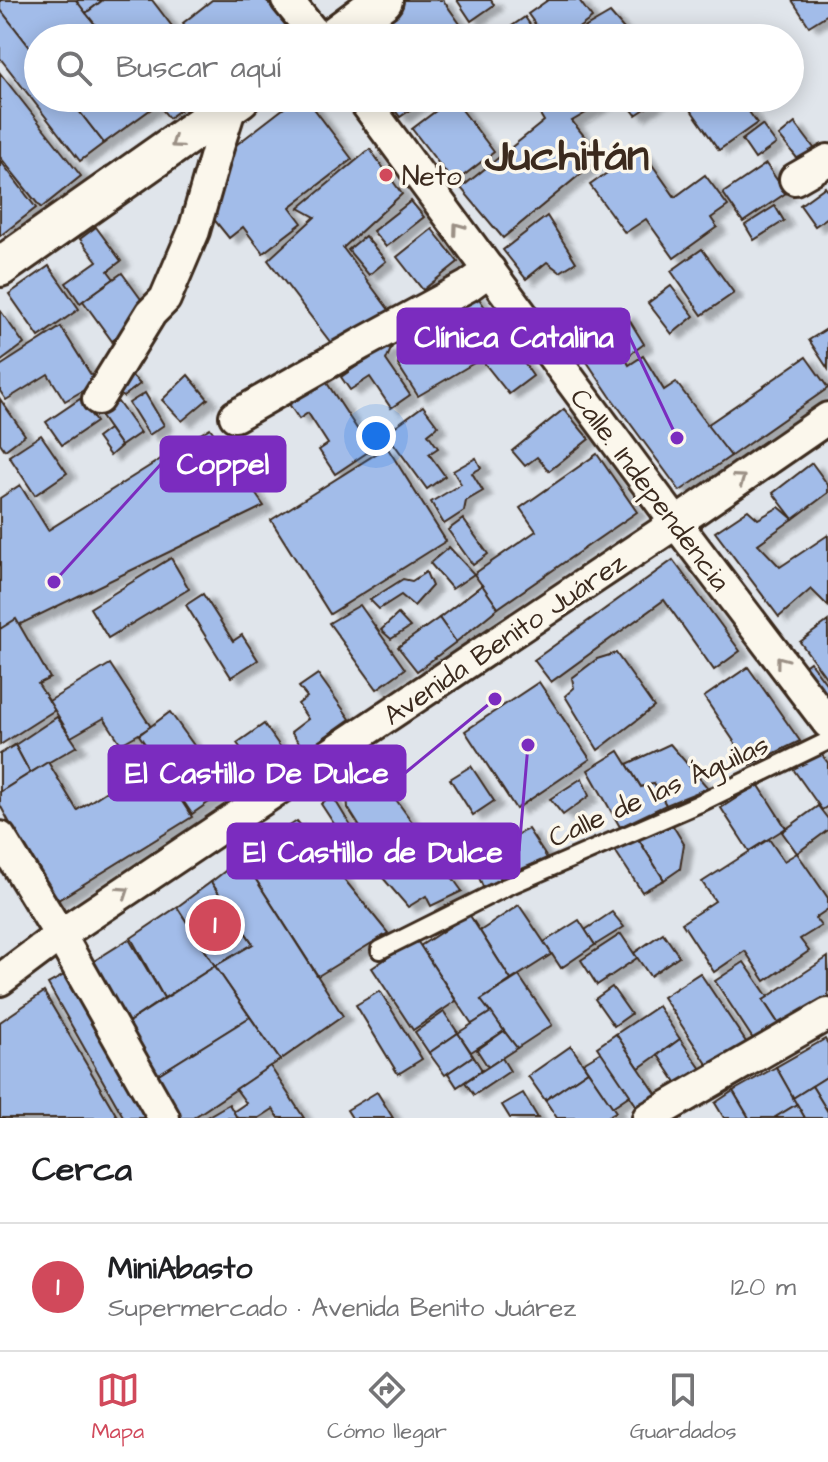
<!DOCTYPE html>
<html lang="es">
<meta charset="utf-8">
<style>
body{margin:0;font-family:"Architects Daughter",sans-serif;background:#f2f2f2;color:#202124}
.you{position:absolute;left:376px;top:436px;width:28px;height:28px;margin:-20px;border:6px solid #fff;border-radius:50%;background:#1a73e8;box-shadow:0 0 0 12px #1a73e833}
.badge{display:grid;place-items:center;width:52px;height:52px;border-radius:50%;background:#d1495b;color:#fff;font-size:26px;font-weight:700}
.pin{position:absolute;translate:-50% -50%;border:4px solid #fff;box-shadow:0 2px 8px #0006}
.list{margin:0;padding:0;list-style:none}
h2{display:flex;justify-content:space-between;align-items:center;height:104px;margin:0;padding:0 32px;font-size:34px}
h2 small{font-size:26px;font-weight:400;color:#757577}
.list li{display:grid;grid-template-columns:52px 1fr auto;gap:24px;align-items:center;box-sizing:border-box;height:128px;padding:0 32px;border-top:2px solid #e0e0e0}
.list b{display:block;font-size:30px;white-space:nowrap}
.list p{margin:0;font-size:26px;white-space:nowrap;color:#757577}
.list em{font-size:26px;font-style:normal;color:#757577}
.icon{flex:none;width:44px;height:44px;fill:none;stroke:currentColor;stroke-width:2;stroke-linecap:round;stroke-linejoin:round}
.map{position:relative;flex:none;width:828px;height:1118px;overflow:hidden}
.search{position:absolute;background:#fff;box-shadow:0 4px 20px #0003;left:24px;right:24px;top:24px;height:88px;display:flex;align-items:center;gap:20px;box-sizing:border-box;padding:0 28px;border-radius:44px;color:#757577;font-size:30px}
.sheet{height:232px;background:#fff}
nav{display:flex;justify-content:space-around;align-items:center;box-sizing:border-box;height:112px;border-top:2px solid #e0e0e0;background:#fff;font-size:22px;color:#757577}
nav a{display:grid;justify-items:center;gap:4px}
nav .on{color:#d1495b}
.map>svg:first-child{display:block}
.building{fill:#a2bce9;stroke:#3b2a1e;stroke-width:2;filter:url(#shadow)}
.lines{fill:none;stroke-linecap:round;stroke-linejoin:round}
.service-casing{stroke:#3b2a1e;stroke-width:22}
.minor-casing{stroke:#3b2a1e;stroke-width:36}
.tertiary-casing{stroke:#3b2a1e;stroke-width:44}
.service{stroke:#fbf7ec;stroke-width:16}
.minor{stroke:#fbf7ec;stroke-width:30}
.tertiary{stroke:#fbf7ec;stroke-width:38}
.oneway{stroke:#9b9085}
.poi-dot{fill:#d1495b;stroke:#fbf7ec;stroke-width:3}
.labels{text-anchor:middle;stroke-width:7;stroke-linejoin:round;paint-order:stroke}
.poi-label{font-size:28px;fill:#3b2a1e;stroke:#fbf7ec;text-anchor:start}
.street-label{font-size:28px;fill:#3b2a1e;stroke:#fbf7ec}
.town-label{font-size:44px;font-weight:bold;fill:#3b2a1e;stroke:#fbf7ec}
.leader{fill:none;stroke:#7b2cbf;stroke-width:3}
.callout-dot{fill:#7b2cbf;stroke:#fbf7ec;stroke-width:3}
.callout{fill:#7b2cbf;stroke:#7b2cbf;stroke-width:3}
.callout-label{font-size:30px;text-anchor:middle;font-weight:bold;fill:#fff}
</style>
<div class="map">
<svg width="828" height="1118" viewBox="0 0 828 1118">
<defs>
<filter id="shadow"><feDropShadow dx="9" dy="5" stdDeviation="2" flood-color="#0004"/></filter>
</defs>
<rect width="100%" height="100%" fill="#e0e5eb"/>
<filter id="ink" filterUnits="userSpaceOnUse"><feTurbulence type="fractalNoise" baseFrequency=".0125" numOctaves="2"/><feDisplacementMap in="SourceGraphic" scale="16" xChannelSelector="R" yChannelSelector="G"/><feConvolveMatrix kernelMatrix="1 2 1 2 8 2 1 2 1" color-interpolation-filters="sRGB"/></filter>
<g filter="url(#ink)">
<g class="building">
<polygon points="0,0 76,0 106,38 38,38 38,58 0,9"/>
<polygon points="76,0 103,0 86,13"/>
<polygon points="103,0 152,0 181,38 106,38 86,13"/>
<polygon points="212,0 266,0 291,32 284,38 194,38 183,23"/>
<polygon points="396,0 443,0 470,38 344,38"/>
<polygon points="457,0 491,0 494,5 471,21"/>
<polygon points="548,0 579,0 592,18 565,38 545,38 528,14"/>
<polygon points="792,0 828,0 828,14 809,26"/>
<polygon points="0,9 38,58 38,98 69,98 104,143 80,161 0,58"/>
<polygon points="610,13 631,37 577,38 574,34"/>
<polygon points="525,17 539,38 496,38 496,37"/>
<polygon points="0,73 81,176 41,208 0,157"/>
<polygon points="69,98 153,98 158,104 104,143"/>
<polygon points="153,98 196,98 169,118"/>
<polygon points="297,98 306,98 352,159 290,207 302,223 263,253 243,227 229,238 212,217 236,145"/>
<polygon points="386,98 427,98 400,117"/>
<polygon points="453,98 494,152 454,183 412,129"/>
<polygon points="530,98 601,98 603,103 572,121 601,157 503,238 461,188 544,121"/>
<polygon points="623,98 661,98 636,115"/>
<polygon points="707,98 739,98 757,123 719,150 691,110"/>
<polygon points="795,123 820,156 805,168 779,136"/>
<polygon points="762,125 776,144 755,159 742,140"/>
<polygon points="370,149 402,194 343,248 392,314 334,347 268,260 315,217 299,208"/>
<polygon points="641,149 675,197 705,175 728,206 711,218 717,227 674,258 646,219 625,233 590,185"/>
<polygon points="0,160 36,208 0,236"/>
<polygon points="766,164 786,193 743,222 723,193"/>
<polygon points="825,187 828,191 828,217 815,226 800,205"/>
<polygon points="411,201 424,217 386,247 373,231"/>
<polygon points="775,206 784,221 754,240 745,225"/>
<polygon points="547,216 576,262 560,272 547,262 526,279 503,250"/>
<polygon points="96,227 121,261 108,271 114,279 80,303 66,283 97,261 80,239"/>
<polygon points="432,229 458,262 423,290 397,257"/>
<polygon points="365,236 386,261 369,275 348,250"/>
<polygon points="702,249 734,293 702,315 671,271"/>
<polygon points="49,266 79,309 39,337 9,294"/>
<polygon points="122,273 151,313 112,341 83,301"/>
<polygon points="671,286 694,316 672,334 648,303"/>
<polygon points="475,293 533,376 509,394 481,359 418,396 398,365 407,333"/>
<polygon points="0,310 24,344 0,362"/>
<polygon points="625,313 644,344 625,358 629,365 643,356 664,390 676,382 731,456 680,491 610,396 575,344"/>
<polygon points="61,327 96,383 65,401 48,374 6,400 0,391 0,366"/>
<polygon points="828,328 828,369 809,340"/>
<polygon points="395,340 386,360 410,395 391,408 370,377 350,390 341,377"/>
<polygon points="806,357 828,388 731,456 707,425"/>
<polygon points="127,371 140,384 123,397 116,392"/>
<polygon points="321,374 371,450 335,474 319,450 328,444 308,413 299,419 285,398"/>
<polygon points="188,375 208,399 182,421 162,400"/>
<polygon points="145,393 164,425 149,435 129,403"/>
<polygon points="0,399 25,435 5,450 0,443"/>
<polygon points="80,399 96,422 62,445 46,422"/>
<polygon points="118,402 140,433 121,446 99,414"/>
<polygon points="423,406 438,426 428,434 438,448 429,454 445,476 427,489 386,433"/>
<polygon points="564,409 589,439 549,471 537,457 525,466 512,451"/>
<polygon points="210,428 264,506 0,634 0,498 20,485 48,530"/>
<polygon points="109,429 121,446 110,456 97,438"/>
<polygon points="41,435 67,473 35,495 9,456"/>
<polygon points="387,447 446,541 330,614 271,520"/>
<polygon points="597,454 637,512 498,608 474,574 536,531 520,508"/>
<polygon points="476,458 481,468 472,473 483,491 466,501 464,511 444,524 431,502 461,484 453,471"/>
<polygon points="812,463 828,485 828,493 793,519 773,493"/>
<polygon points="779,507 793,519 758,544 780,567 828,535 828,606 811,589 779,617 715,532 748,510 758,519"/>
<polygon points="463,519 488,554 473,565 448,530"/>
<polygon points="449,547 474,574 452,589 430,563"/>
<polygon points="171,558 189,589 108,638 90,608"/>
<polygon points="673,560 740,651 714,670 664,600 551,682 534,660"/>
<polygon points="426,572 432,586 414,606 401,595 379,609 370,600 403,579 412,581"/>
<polygon points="482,585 498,608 456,642 439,618"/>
<polygon points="203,594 233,641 242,635 258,660 231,677 186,605"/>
<polygon points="360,605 405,669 377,689 329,623"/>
<polygon points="398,614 410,627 391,639 381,630"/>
<polygon points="439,618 456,642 417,671 398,647"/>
<polygon points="16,619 50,678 38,684 55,710 0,745 0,629"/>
<polygon points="828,621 828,680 800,642"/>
<polygon points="616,653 654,707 598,750 565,696 574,688 572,678 597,659"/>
<polygon points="810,662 828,686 828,703 798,671"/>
<polygon points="110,664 151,727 121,744 104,718 71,737 49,701"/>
<polygon points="748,667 800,741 750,765 704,697"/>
<polygon points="318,674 350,719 305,751 291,732 308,719 298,704 307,697 299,687"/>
<polygon points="539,682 590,759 516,809 465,731"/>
<polygon points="170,712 226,790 192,814 139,735"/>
<polygon points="57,717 77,746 30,773 15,745"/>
<polygon points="264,724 286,755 259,775 237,743"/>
<polygon points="670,744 708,788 666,805 654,784 641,787 627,764"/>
<polygon points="15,745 30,773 0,792 0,754"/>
<polygon points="619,751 641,787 654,784 666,805 620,827 588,770"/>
<polygon points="819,751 828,763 828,806 822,810 793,769"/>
<polygon points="155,760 192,817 53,903 0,805 0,792 48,762 77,810"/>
<polygon points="471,766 494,801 473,815 450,779"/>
<polygon points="376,772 462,891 431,906 426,896 408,907 383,878 389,873 348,808 347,795 360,789 357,780"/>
<polygon points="582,778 589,796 563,815 550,799"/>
<polygon points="758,784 786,828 749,851 721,808"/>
<polygon points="332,795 358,838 333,853 321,835 330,835 338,830 321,804"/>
<polygon points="818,806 828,819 828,830 797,853 782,832"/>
<polygon points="297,821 388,933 318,976 242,858"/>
<polygon points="670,821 684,844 680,869 664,880 637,837"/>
<polygon points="528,829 547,858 515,872 498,847 507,839"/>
<polygon points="637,837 664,880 642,892 614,849"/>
<polygon points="769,839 784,861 797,853 828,898 828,909 815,918 821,926 800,939 809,951 765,981 745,951 714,972 682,923 715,901 702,882"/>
<polygon points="242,858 343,1016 280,1060 215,966 253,944 211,882"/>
<polygon points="494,863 501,879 483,887 477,873"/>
<polygon points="211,882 253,944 215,966 177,907"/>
<polygon points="519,905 552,954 511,980 480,931"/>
<polygon points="177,907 215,966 164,998 131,938"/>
<polygon points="612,912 624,927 595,945 585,930"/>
<polygon points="469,914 511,980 481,1000 491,1012 472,1024 420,946"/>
<polygon points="579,920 595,945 561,968 544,942"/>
<polygon points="663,933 679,956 650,976 634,953"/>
<polygon points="621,934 637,958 597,985 581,960"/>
<polygon points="129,939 164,998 124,1025 86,966"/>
<polygon points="416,939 456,1001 413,1030 372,968"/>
<polygon points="828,957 828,998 782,1029 763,1000"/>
<polygon points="744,962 768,997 763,1000 782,1029 757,1045 715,981"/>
<polygon points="215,966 250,1017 154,1077 124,1025"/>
<polygon points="73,970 157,1118 124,1118 48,984"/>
<polygon points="700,973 748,1045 711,1070 663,997"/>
<polygon points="519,976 552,1025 517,1048 481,1000"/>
<polygon points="612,987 631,1014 614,1026 595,999"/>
<polygon points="380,991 422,1059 398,1074 356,1005"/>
<polygon points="44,992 118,1118 0,1118 0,1022"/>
<polygon points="658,1006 680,1039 639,1068 616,1034"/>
<polygon points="444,1012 458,1033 429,1053 415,1032"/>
<polygon points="491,1012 504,1031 471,1052 458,1033"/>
<polygon points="250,1017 280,1060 193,1118 178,1118 154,1077"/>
<polygon points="504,1031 517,1048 488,1067 477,1050"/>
<polygon points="458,1033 473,1056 445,1075 429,1053"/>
<polygon points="616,1034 661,1101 642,1114 597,1047"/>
<polygon points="680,1039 703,1072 680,1088 658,1055"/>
<polygon points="825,1039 828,1044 828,1076 793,1098 776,1067"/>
<polygon points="571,1046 588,1071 545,1100 528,1076"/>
<polygon points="601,1052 630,1095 612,1107 583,1063"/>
<polygon points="473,1056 482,1070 457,1087 448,1073"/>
<polygon points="502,1058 510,1071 474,1095 465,1082"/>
<polygon points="270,1066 304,1118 279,1118 273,1109 259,1118 237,1118 233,1112 246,1103 236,1089"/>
<polygon points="776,1067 797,1104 774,1118 749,1118 733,1091"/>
<polygon points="588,1071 616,1112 605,1118 557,1118 545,1100"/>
<polygon points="828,1076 828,1108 826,1109 812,1086"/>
<polygon points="812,1086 828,1112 828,1118 805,1118 793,1098"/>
<polygon points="733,1091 749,1118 724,1118 715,1103"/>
<polygon points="377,1092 393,1118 352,1118 347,1110"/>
<polygon points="523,1093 538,1118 510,1118 502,1105"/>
<polygon points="229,1104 237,1118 205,1118"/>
<polygon points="797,1104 805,1118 774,1118"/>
</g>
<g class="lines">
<g class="service-casing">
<polyline id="service" points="380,950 506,887 698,804 828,741"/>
</g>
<g class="minor-casing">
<g id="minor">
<polyline points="287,0 318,38"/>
<polyline points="362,98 676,523 828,723"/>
<polyline points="795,179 828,160"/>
<polyline points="98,399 151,313 165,299 194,231 218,147 232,103"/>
<polyline points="235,416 361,344 468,286 490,270"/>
<polyline points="0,837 60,935 164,1118"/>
<polyline points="0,980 60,935 676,523 828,418"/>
<polyline points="648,1118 828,1014"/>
</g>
</g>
<g class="tertiary-casing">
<g id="tertiary">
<polyline points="332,38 383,0"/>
<polyline points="0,267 240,98"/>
</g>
</g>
<use href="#service" class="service"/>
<use href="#minor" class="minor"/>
<use href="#tertiary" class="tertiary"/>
</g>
<defs><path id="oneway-chevron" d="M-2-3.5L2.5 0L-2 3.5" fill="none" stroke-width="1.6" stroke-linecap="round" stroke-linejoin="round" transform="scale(2)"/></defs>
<g class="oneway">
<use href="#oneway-chevron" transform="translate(176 143) rotate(145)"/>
<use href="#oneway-chevron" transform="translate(458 228) rotate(-126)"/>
<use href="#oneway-chevron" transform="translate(740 479) rotate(-35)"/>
<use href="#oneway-chevron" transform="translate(781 661) rotate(-127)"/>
<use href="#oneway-chevron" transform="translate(124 892) rotate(-34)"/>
</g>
</g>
<circle class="poi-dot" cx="386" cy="175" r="8"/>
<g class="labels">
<g class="poi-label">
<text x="402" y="185">Neto</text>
</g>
<g class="street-label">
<text transform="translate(651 489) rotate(53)" y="10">Calle. Independencia</text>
<text transform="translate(504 638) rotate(-34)" y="10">Avenida Benito Juárez</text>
<text transform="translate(658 790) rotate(-24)" y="10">Calle de las Águilas</text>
</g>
<g class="town-label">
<text x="567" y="170">Juchitán</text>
</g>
</g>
<path class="leader" d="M677 438L629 336M54 582L161 464M495 699L405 773M528 745L519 851"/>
<g class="callout-dot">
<circle cx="677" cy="438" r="8"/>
<circle cx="54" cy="582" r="8"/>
<circle cx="495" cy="699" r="8"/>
<circle cx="528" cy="745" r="8"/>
</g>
<g class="callout">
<rect x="398" y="309" width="231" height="54" rx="8"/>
<rect x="161" y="437" width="124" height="54" rx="8"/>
<rect x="109" y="746" width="296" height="54" rx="8"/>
<rect x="228" y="824" width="291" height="54" rx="8"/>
</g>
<g class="callout-label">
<text x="514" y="347">Clínica Catalina</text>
<text x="223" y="474">Coppel</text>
<text x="257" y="783">El Castillo De Dulce</text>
<text x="373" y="862">El Castillo de Dulce</text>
</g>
</svg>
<div class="you"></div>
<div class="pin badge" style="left:215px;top:925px">1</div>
<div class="search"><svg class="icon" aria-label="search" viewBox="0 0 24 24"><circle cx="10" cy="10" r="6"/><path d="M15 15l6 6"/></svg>Buscar aquí</div>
</div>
<section class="sheet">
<h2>Cerca<small></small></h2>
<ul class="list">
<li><span class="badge">1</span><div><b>MiniAbasto</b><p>Supermercado · Avenida Benito Juárez</p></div><em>120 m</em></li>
</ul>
</section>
<nav>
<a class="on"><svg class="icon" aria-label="map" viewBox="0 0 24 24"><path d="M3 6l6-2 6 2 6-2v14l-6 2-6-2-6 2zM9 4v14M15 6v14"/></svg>Mapa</a>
<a><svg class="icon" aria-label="directions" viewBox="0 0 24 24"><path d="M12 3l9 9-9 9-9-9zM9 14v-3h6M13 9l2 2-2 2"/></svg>Cómo llegar</a>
<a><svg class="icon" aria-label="saved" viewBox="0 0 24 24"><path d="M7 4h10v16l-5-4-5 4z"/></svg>Guardados</a>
</nav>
